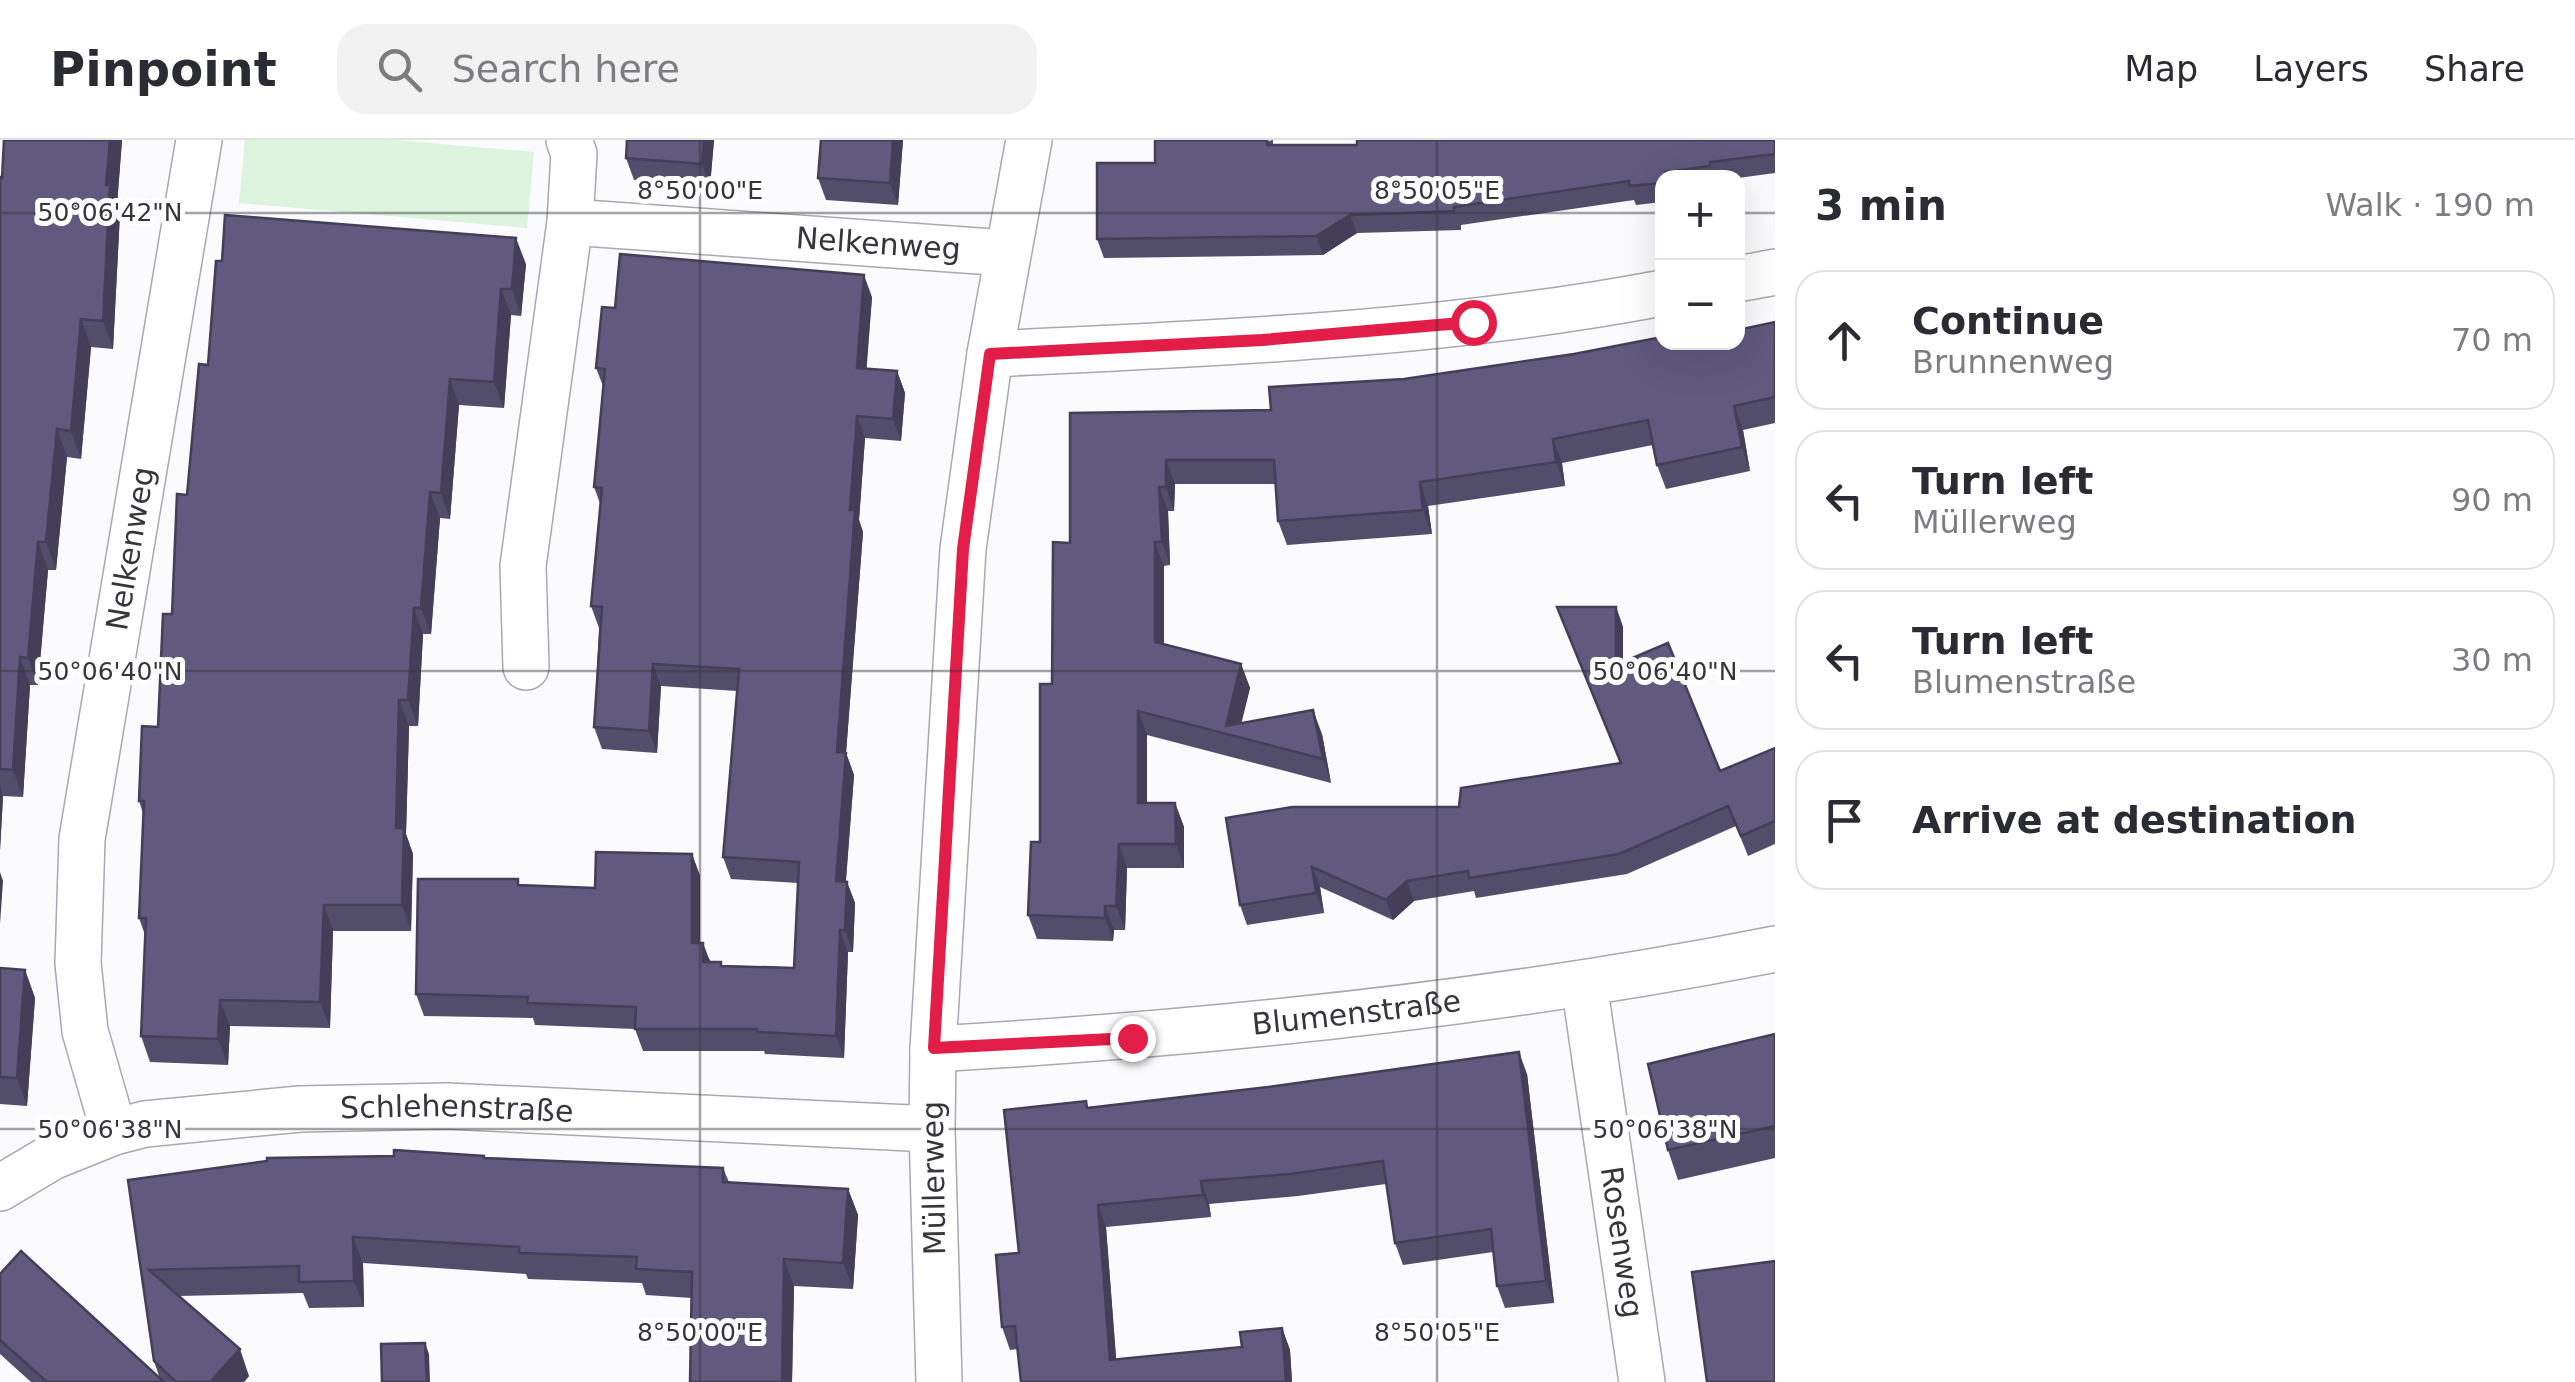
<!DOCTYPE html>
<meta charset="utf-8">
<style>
body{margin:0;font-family:"DejaVu Sans",sans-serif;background:#f2f2f3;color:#2b2b33}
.controls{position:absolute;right:30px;top:30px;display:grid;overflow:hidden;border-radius:20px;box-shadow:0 10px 40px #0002}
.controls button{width:90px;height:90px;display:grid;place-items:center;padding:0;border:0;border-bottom:2px solid #e1e1e2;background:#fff;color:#2b2b33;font:50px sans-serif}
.stop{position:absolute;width:30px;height:30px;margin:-22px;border:8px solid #e11d48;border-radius:50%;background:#fff}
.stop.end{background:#e11d48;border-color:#fff;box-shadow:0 2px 10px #0008}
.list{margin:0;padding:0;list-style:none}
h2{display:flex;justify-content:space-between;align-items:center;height:130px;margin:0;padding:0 40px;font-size:42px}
h2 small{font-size:32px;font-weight:400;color:#7c7c81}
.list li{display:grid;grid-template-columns:65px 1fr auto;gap:30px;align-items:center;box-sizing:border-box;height:140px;margin:0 20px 20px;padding:0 20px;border:2px solid #e1e1e2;border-radius:30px}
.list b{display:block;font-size:38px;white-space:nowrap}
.list p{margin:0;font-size:32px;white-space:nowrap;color:#7c7c81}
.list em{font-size:32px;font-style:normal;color:#7c7c81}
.icon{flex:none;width:55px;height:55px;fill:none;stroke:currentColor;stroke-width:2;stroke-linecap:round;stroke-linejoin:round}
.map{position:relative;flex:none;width:1775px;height:1242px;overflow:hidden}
header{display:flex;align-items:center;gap:60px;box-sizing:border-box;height:140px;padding:0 50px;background:#fff;border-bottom:2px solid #e1e1e2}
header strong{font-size:48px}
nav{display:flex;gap:55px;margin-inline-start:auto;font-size:35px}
.search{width:700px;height:90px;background:#f2f2f3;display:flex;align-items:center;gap:25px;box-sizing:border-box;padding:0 35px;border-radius:30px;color:#7c7c81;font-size:38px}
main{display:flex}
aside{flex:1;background:#fff}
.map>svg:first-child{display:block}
.green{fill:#dcf3dd}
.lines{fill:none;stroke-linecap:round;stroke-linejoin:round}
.street-casing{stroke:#a9a7b4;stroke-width:48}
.street{stroke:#fff;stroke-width:45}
.wall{fill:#534d6c}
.shaded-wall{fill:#443e58}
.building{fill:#61597e;stroke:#443e58;stroke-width:2.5}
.route{stroke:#e11d48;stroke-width:12}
.ticks{fill:none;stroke:#36353b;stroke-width:2.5;stroke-opacity:0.45}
.labels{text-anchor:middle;stroke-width:10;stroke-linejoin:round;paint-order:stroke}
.street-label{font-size:30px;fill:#36353b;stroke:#fff}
.ticks-label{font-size:25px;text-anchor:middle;fill:#36353b;stroke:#fff;stroke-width:10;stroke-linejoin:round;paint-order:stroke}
</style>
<header>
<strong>Pinpoint</strong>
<div class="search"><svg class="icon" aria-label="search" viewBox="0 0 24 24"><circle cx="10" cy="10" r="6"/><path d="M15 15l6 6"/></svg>Search here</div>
<nav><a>Map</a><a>Layers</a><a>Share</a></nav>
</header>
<main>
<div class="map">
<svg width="1775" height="1242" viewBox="0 0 1775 1242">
<rect width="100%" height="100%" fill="#fbfafd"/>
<polygon class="green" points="245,0 396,0 534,12 527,88 239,63"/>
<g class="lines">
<g class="street-casing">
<g id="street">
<path id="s1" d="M569,0L574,14L570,82L1007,113"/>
<polyline points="1738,139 1775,132"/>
<path d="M990,214C1215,203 1441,195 1662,153"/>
<polyline points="526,527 523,426 570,82"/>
<path id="s2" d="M1584,843L1642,1242"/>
<path id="s3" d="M933,909C1216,893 1497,864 1775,809"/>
<path id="s4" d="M114,992L85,891L78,823L82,699L199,0"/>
<path id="s5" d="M0,1048L52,1017L114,992L145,984L300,969L447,966L932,989"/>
<polyline points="939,1242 932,989 933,909 963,409 990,214 1029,0"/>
</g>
</g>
<use href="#street" class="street"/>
</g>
<g class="wall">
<polygon points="4,0 122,0 117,65 120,73 113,209 91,207 81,319 67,317 56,430 48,430 38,545 30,545 23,657 3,656 0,710 0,37 2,38"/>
<polygon points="714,0 710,46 634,40 626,18"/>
<polygon points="903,0 898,65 826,60 818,38"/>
<polygon points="1273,0 1273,5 1775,0 1775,33 1738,38 1662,38 1662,62 1636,65 1634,60 1461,85 1461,90 1357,93 1323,115 1104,118 1097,99 1155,23"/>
<polygon points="526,124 521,176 511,175 504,268 459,265 450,379 440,378 431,494 423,494 418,586 409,586 406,694 413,714 411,791 333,791 330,888 230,886 228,925 150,922 141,896 145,795 139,778 143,673 139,661 158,587 187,355 208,225"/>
<polygon points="872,157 866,229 897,231 905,253 901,301 865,298 859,380 863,392 846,613 854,635 846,741 847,742 855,763 853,812 848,812 844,918 765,914 764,911 643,911 635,889 535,885 533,878 424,876 416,854 520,745 595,748 692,714 700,736 700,803 711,822 722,826 794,828 798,743 731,739 723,717 737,551 661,546 657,613 602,609 594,587 599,488 591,466 601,366 594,347 603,246 596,228 615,168"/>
<polygon points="1775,182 1775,283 1743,290 1750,331 1666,349 1657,325 1653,305 1562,323 1565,346 1428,366 1432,394 1287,405 1278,381 1276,344 1175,344 1174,371 1168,371 1170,425 1164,426 1164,504 1241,524 1250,548 1241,583 1322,594 1331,643 1147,595 1147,663 1175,663 1184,687 1184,728 1127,728 1125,790 1114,790 1113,801 1037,799 1028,775 1040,702 1052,544 1070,403 1070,273 1271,270 1404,239 1738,202"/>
<polygon points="1557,467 1616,467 1623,487 1623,522 1720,631 1775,608 1775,704 1748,716 1736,686 1627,734 1476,758 1474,751 1414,761 1393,780 1320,747 1324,773 1247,785 1240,765 1226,678 1459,667 1620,623"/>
<polygon points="0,828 25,830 35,858 27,966 0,964"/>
<polygon points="1775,894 1775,1018 1678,1040 1668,1010"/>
<polygon points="1527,934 1554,1163 1505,1168 1497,1146 1493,1112 1403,1125 1395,1103 1386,1044 1298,1056 1209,1064 1211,1077 1106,1087 1116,1219 1242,1207 1282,1188 1290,1210 1292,1242 1018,1209 1010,1210 1002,1187 1019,1113 1086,961 1088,967"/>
<polygon points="485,1018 723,1028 729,1042 848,1049 858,1075 853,1149 794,1146 792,1242 690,1242 692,1158 646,1155 642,1143 528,1139 526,1134 363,1123 364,1167 309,1168 303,1153 179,1156 249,1236 244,1242 31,1242 0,1214 0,1134 160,1239 154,1221 128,1040"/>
</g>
<g class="shaded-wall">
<polygon points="110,0 122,0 117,65 120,73 113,209 103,181 106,45"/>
<polygon points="704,0 714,0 710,46 702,24"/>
<polygon points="893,0 903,0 898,65 890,43"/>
<polygon points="1350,75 1357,93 1323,115 1316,96"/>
<polygon points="516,98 526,124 521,176 512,149"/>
<polygon points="864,135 872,157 865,250 857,228"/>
<polygon points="501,149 511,175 504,268 494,242"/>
<polygon points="81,179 91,207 81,319 71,291"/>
<polygon points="897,231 905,253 901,301 893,279"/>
<polygon points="450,239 459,265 450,379 441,353"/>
<polygon points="1734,266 1743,290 1750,331 1742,307"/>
<polygon points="857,276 865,298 859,380 863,392 846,613 854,635 844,763 836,741 837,612 850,370"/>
<polygon points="57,289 67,317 56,430 46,402"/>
<polygon points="1553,299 1562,323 1565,346 1556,322"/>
<polygon points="1166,320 1175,344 1174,371 1166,347"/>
<polygon points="1420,342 1428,366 1432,394 1423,370"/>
<polygon points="1159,347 1168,371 1170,425 1162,402"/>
<polygon points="430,352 440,378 431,494 421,468"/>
<polygon points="38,402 48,430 38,545 28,518"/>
<polygon points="1155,402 1164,426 1164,526 1155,502"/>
<polygon points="1616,467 1623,487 1623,544 1616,525"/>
<polygon points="414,468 423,494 418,586 408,560"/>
<polygon points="20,517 30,545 23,657 13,630"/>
<polygon points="653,524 661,546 657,613 649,591"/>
<polygon points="1241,524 1250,548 1238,597 1226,586"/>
<polygon points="399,560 409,586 406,694 413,714 411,791 402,765 396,688"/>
<polygon points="1313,570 1322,594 1331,643 1323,619"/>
<polygon points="1138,571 1147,595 1147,687 1138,663"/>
<polygon points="0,647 3,656 0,710"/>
<polygon points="1175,663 1184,687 1184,728 1176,704"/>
<polygon points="1119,704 1127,728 1125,790 1116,766"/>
<polygon points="692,714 700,736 700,824 692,803"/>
<polygon points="1312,727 1320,747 1324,773 1316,753"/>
<polygon points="0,732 3,741 0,784"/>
<polygon points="1407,741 1414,761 1393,780 1386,760"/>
<polygon points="847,742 855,763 853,812 845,790"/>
<polygon points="324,765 333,791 330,888 320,862"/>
<polygon points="1105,766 1114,790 1113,801 1105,778"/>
<polygon points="840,790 848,812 844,918 836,896"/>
<polygon points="703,803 711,824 703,822"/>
<polygon points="25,830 35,858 27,966 17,938"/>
<polygon points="220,860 230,886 228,925 218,899"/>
<polygon points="1519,912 1527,934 1554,1163 1546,1141"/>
<polygon points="1201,1041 1209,1064 1211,1077 1203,1055"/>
<polygon points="848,1049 858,1075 853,1149 843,1123"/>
<polygon points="1098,1065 1106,1087 1118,1242 1110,1220"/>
<polygon points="353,1097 363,1123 364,1167 354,1141"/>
<polygon points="784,1119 794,1146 792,1242 784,1242 782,1239"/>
<polygon points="1282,1188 1290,1210 1292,1242 1286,1242"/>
<polygon points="425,1203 429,1214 430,1242 427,1242"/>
<polygon points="240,1209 249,1236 244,1242 210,1242"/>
</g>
<g class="building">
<polygon points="4,0 110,0 106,45 110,45 103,181 81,179 71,291 57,289 46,402 38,402 28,518 20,517 13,630 0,629 0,37 2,38"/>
<polygon points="627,0 704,0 702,24 626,18"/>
<polygon points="821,0 893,0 890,43 818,38"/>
<polygon points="1155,0 1267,0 1267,5 1357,5 1357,0 1775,0 1775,14 1710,22 1710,26 1665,32 1666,38 1662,38 1662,43 1629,46 1629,41 1454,67 1454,71 1350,75 1316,96 1097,99 1097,23 1155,23"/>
<polygon points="225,75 516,98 512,149 501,149 494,242 450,239 441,353 430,352 421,468 414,468 408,560 399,560 396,688 404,688 402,765 324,765 320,862 220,860 218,899 141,896 146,778 139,778 144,661 139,661 142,586 158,587 163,474 172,474 177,354 187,355 199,224 208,225 216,121 222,121"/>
<polygon points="620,114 864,135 857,228 897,231 893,279 857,276 850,370 855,370 837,612 846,613 836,741 847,742 845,790 840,790 836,896 757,892 757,889 635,889 636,867 527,863 528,857 416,854 418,739 518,739 518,745 595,748 596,712 692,714 692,803 703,803 703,822 721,822 721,826 794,828 799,722 723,717 739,529 653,524 649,591 594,587 602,467 591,466 602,348 594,347 605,229 596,228 602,167 615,168"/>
<polygon points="1775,182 1775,257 1734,266 1742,307 1657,325 1648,280 1553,299 1556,322 1420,342 1423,370 1278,381 1274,320 1166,320 1166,347 1159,347 1162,402 1155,402 1155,502 1241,524 1226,586 1313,570 1323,619 1138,571 1138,663 1175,663 1176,704 1119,704 1116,766 1105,766 1105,778 1028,775 1031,702 1040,702 1040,544 1052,544 1053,402 1070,403 1070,273 1271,270 1269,247 1404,239 1574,214 1662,197 1662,202 1738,202 1738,190"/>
<polygon points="1557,467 1616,467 1616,525 1668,503 1720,631 1775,608 1775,681 1741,696 1728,666 1619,714 1469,738 1468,731 1407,741 1386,760 1312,727 1316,753 1240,765 1226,678 1292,667 1459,667 1461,648 1621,623"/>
<polygon points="0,828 25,830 17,938 0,937"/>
<polygon points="1775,894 1775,986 1668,1010 1648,924"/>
<polygon points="1519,912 1546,1141 1497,1146 1491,1089 1395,1103 1383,1021 1290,1034 1201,1041 1203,1055 1098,1065 1110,1220 1242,1207 1240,1192 1282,1188 1286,1242 1021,1242 1015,1186 1002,1187 996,1115 1019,1113 1004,970 1086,961 1087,968 1268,947"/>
<polygon points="394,1010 484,1016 484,1018 723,1028 723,1042 848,1049 843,1123 784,1119 782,1239 787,1242 690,1242 692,1132 636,1129 637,1117 519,1113 519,1107 353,1097 354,1141 299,1142 299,1126 149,1130 240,1209 210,1242 176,1242 154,1221 128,1040 267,1021 267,1018 394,1016"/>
<polygon points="21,1111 164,1242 47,1242 0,1200 0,1134"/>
<polygon points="1775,1121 1775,1242 1707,1242 1692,1132"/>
<polygon points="425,1203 427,1242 382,1242 381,1204"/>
</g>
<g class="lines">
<polyline class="route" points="1132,898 934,908 963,409 990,214 1262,200 1473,182"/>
</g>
<path class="ticks" d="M700,0V1242M1437,0V1242M0,73H1662M1738,73H1775M0,531H1775M0,989H1775"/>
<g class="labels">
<g class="street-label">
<text dy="10" stroke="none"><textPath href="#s1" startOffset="392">Nelkenweg</textPath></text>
<text dy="10" stroke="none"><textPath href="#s4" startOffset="592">Nelkenweg</textPath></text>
<text dy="10" stroke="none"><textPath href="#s3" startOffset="425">Blumenstraße</textPath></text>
<text dy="10" stroke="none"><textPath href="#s5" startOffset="472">Schlehenstraße</textPath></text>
<text transform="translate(934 1038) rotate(-91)" y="10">Müllerweg</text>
<text dy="10" stroke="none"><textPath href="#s2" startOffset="262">Rosenweg</textPath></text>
</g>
</g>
<g class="ticks-label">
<text x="700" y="59">8°50'00"E</text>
<text x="1437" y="59">8°50'05"E</text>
<text x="110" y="81">50°06'42"N</text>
<text x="110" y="540">50°06'40"N</text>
<text x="1665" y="540">50°06'40"N</text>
<text x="110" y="998">50°06'38"N</text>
<text x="1665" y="998">50°06'38"N</text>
<text x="700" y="1201">8°50'00"E</text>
<text x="1437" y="1201">8°50'05"E</text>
</g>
</svg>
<div class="controls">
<button>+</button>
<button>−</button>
</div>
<div class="stop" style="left:1473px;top:182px"></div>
<div class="stop end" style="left:1132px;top:898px"></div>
</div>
<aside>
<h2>3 min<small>Walk · 190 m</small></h2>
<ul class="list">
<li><svg class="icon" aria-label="ahead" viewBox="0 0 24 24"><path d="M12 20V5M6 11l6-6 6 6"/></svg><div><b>Continue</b><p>Brunnenweg</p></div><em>70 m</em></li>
<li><svg class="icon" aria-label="left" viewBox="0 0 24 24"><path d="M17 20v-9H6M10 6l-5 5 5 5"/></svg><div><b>Turn left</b><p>Müllerweg</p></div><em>90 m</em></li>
<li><svg class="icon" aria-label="left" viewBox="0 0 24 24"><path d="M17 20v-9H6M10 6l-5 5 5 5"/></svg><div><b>Turn left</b><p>Blumenstraße</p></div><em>30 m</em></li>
<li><svg class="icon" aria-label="arrive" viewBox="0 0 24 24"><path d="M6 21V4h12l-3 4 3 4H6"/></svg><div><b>Arrive at destination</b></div></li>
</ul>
</aside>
</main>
